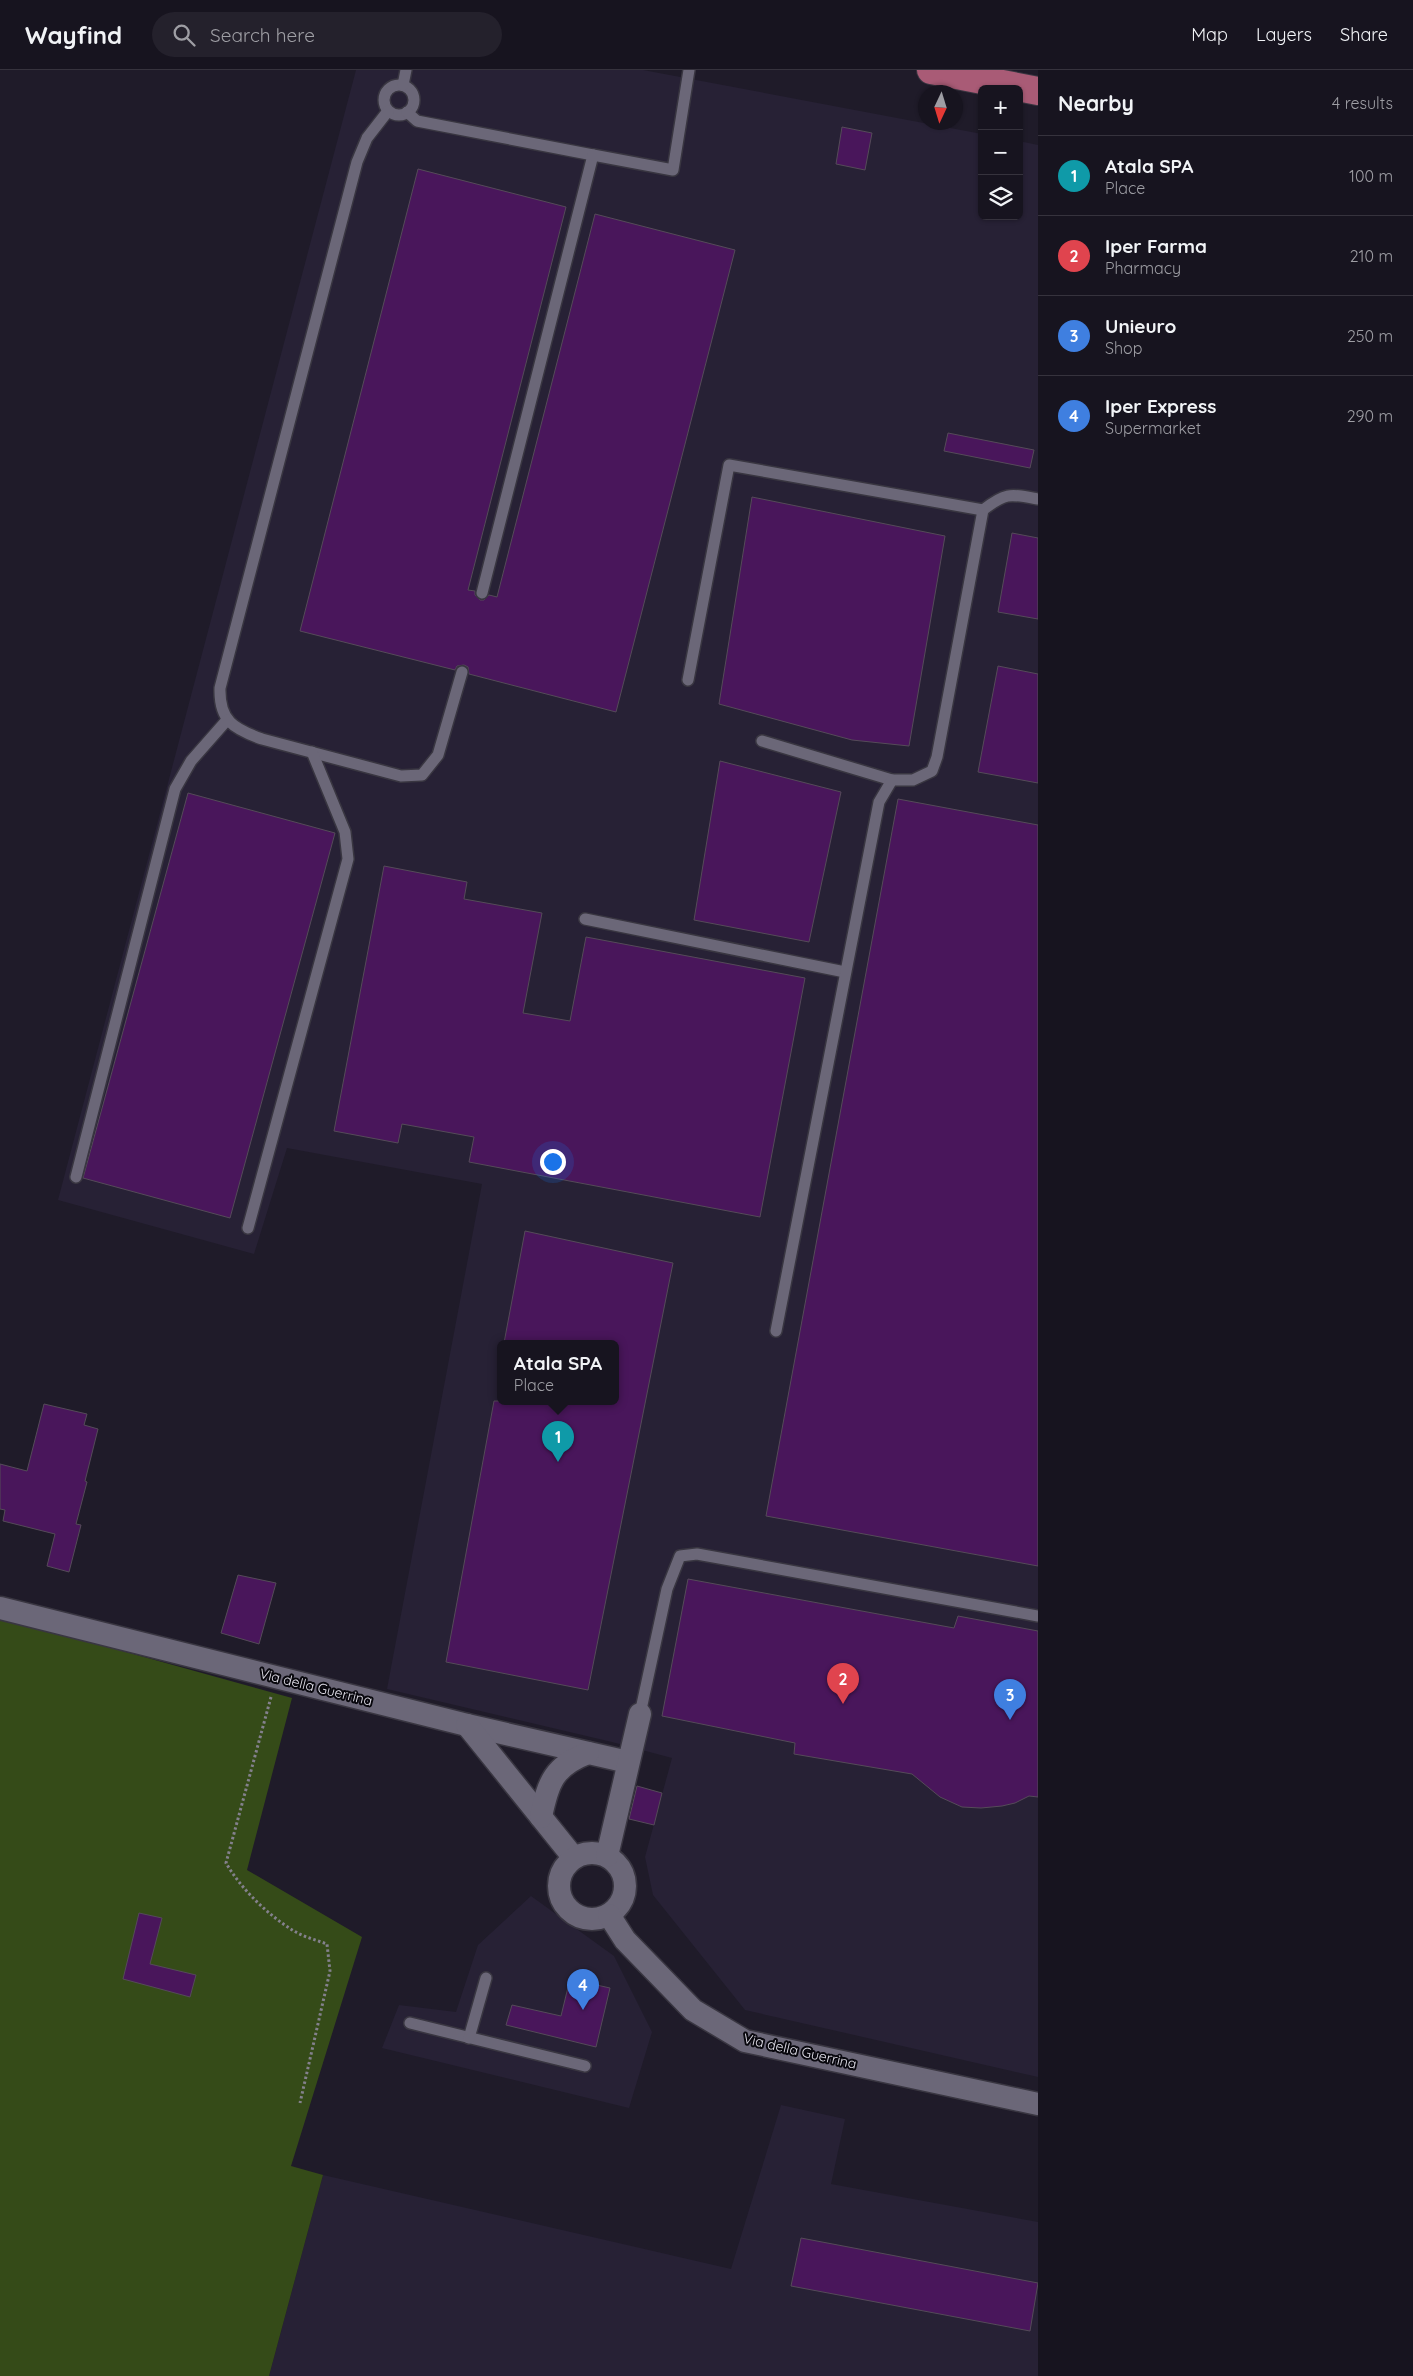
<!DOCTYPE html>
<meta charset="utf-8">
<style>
body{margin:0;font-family:Quicksand,sans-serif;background:#24212c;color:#f1f3f6}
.controls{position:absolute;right:15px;top:15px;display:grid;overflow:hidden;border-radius:8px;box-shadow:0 1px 4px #0004}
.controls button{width:45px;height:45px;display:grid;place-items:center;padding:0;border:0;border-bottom:1px solid #36333d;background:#17141f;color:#f1f3f6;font:25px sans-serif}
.compass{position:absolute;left:918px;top:15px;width:45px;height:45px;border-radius:50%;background:#17141f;box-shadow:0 1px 4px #0004;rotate:184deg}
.you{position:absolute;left:552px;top:1091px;width:18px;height:18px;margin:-12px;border:4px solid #fff;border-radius:50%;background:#1a73e8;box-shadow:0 0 0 8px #1a73e833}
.badge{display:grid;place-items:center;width:32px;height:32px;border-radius:50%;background:#54cade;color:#fff;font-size:16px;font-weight:700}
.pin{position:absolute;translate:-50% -41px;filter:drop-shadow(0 1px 2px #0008)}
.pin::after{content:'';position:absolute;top:26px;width:18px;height:15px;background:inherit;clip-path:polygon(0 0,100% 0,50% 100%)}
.popup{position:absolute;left:497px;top:1270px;width:122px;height:65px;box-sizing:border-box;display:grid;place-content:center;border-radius:8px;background:#17141f;filter:drop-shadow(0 1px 4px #0005);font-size:16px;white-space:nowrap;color:#9e9ea4}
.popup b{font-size:19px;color:#f1f3f6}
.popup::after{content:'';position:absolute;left:50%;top:100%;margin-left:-10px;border:10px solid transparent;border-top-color:#17141f}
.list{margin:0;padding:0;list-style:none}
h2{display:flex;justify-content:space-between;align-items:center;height:65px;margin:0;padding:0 20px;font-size:21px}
h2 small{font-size:16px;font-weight:400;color:#9e9ea4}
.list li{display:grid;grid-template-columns:32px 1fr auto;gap:15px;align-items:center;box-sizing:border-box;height:80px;padding:0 20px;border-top:1px solid #36333d}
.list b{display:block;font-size:19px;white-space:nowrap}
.list p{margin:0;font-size:16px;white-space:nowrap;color:#9e9ea4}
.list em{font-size:16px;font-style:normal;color:#9e9ea4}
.icon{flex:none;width:28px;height:28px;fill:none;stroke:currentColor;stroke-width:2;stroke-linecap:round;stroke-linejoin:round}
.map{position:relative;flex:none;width:1038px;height:2306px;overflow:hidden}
header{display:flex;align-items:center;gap:30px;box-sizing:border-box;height:70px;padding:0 25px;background:#17141f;border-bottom:1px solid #36333d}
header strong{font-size:24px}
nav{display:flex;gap:28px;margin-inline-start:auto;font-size:18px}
.search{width:350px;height:45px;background:#24212c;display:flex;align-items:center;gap:12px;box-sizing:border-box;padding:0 18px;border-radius:28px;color:#9e9ea4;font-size:19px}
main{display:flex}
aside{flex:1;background:#17141f}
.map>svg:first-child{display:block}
.built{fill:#272135;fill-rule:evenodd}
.green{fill:#354b18}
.building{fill:#49165b;stroke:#554b59}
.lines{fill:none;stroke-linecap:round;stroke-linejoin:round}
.lane-casing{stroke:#393641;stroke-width:14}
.street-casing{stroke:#393641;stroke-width:25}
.primary-casing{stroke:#393641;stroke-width:30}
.path{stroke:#84818d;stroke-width:3;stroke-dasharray:2.5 2.5;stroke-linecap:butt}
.lane{stroke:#6b6778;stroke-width:11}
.street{stroke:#6b6778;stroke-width:22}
.primary{stroke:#a95b76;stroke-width:28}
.labels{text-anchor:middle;stroke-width:4;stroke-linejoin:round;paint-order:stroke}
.street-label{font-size:14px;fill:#e3e1eb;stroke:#08070d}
</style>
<header>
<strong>Wayfind</strong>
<div class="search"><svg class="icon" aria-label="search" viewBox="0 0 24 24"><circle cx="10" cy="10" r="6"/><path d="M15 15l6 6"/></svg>Search here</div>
<nav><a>Map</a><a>Layers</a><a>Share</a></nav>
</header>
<main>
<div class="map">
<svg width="1038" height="2306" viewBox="0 0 1038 2306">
<rect width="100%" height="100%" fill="#1f1b29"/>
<g class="built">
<path d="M356,0H643L982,64V146H1019V71L1038,75V2007L745,1940L653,1825L645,1787L672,1688L612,1672L387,1619L482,1114L287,1078L254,1184L58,1130ZM500,1273H616V1331H500Z"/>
<polygon points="531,1826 614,1886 652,1962 629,2038 382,1978 399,1935 456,1942 478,1875"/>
<polygon points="781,2035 845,2049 831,2114 1038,2152 1038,2306 269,2306 323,2105 731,2199"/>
</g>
<polygon class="green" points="0,1547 292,1628 247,1800 362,1867 291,2096 323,2105 269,2306 0,2306"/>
<g class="building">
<polygon points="842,57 872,63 865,100 836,94"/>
<polygon points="418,99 566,137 468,520 475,521 475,525 480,530 484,530 489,525 497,527 595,144 735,180 616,642 469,604 468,597 464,595 457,596 455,600 300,561"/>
<polygon points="948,363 1034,380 1030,398 944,381"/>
<polygon points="752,427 945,466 909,676 852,670 719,634"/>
<polygon points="1012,463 1038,468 1038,549 998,542"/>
<polygon points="998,596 1038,604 1038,713 978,702"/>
<polygon points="720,691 841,722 809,872 694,850"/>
<polygon points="188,723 335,763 230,1148 83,1108"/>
<polygon points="898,729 1038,755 1038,1496 766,1446"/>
<polygon points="384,796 467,812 464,829 542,843 523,943 570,951 586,867 805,908 760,1147 469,1092 474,1067 402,1054 398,1073 334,1061"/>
<polygon points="525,1161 673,1193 588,1620 446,1592 494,1331 616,1331 616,1273 504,1273"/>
<polygon points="44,1334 87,1344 84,1355 98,1359 85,1411 87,1412 76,1454 81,1455 69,1502 47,1496 55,1464 3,1451 5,1440 0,1439 0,1394 27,1401"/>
<polygon points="238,1505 276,1513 259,1574 221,1563"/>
<polygon points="688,1509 954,1558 958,1546 1038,1561 1038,1727 1029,1726 1015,1733 1002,1736 981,1738 962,1737 940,1727 912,1704 794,1684 795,1673 662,1646"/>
<polygon points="637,1716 662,1723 654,1755 629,1749"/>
<polygon points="139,1843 162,1848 150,1894 196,1905 190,1927 123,1909"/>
<polygon points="570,1909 610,1918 596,1977 506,1955 512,1935 561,1946"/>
<polygon points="801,2168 1038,2213 1030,2261 791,2216"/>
</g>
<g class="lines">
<g class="lane-casing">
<g id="lane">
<circle cx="399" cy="30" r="15"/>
<polyline points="403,15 406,0"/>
<path d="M388,41L367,68L357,92L220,618C219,651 234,659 262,669L401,706L422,705L438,685L462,602"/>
<polyline points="407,42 417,51 593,85 482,523"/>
<polyline points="593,85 673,100 689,0"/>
<polyline points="688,610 729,395 983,440"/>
<polyline points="762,671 892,710"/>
<polyline points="585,849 845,902"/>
<polyline points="76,1107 175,719 191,691 227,650"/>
<polyline points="248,1158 348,789 345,762 312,682"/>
<path d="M776,1261L879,732L892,710H913L932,701L937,687L983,440C1006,422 1010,424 1038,429"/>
<polyline points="640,1644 667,1519 680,1486 697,1484 1038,1546"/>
<polyline points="410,1953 585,1996"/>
<polyline points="469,1968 486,1908"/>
</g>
</g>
<g class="street-casing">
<g id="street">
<polyline points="0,1538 467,1655 628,1692"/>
<polyline points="467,1655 574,1788"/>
<path d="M541,1747C548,1712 554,1696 588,1683"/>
<circle cx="592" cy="1816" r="33"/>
<polyline points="607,1786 640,1644"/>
<polyline points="609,1845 625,1870 693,1940 745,1971 1038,2034"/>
</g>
</g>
<g class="primary-casing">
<polyline id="primary" points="931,0 1038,21"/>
</g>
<path class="path" d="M271,1627L226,1793C241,1819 269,1846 294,1861C304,1867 316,1870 327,1874L330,1901L300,2033"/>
<use href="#lane" class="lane"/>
<use href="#street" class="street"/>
<use href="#primary" class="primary"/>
</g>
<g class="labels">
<g class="street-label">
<text transform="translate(316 1617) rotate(14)" y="5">Via della Guerrina</text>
<text transform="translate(800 1981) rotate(13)" y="5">Via della Guerrina</text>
</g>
</g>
</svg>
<div class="controls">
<button>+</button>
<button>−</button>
<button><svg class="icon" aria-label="layers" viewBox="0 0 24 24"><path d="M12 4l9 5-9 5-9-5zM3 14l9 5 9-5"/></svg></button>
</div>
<svg class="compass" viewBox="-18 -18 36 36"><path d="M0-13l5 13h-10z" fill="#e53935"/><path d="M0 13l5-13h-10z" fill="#9e9ea4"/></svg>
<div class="you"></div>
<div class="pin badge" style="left:558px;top:1392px;background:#0f9aa8">1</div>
<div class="popup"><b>Atala SPA</b>Place</div>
<div class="pin badge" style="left:843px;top:1634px;background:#e0444e">2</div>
<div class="pin badge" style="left:1010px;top:1650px;background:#3f7fe0">3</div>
<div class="pin badge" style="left:583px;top:1940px;background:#3f7fe0">4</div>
</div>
<aside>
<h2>Nearby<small>4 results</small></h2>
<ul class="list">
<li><span class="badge" style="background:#0f9aa8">1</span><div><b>Atala SPA</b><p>Place</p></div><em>100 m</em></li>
<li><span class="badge" style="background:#e0444e">2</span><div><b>Iper Farma</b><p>Pharmacy</p></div><em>210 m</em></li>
<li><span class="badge" style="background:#3f7fe0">3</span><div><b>Unieuro</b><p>Shop</p></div><em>250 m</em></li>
<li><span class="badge" style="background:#3f7fe0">4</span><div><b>Iper Express</b><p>Supermarket</p></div><em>290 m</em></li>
</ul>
</aside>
</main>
